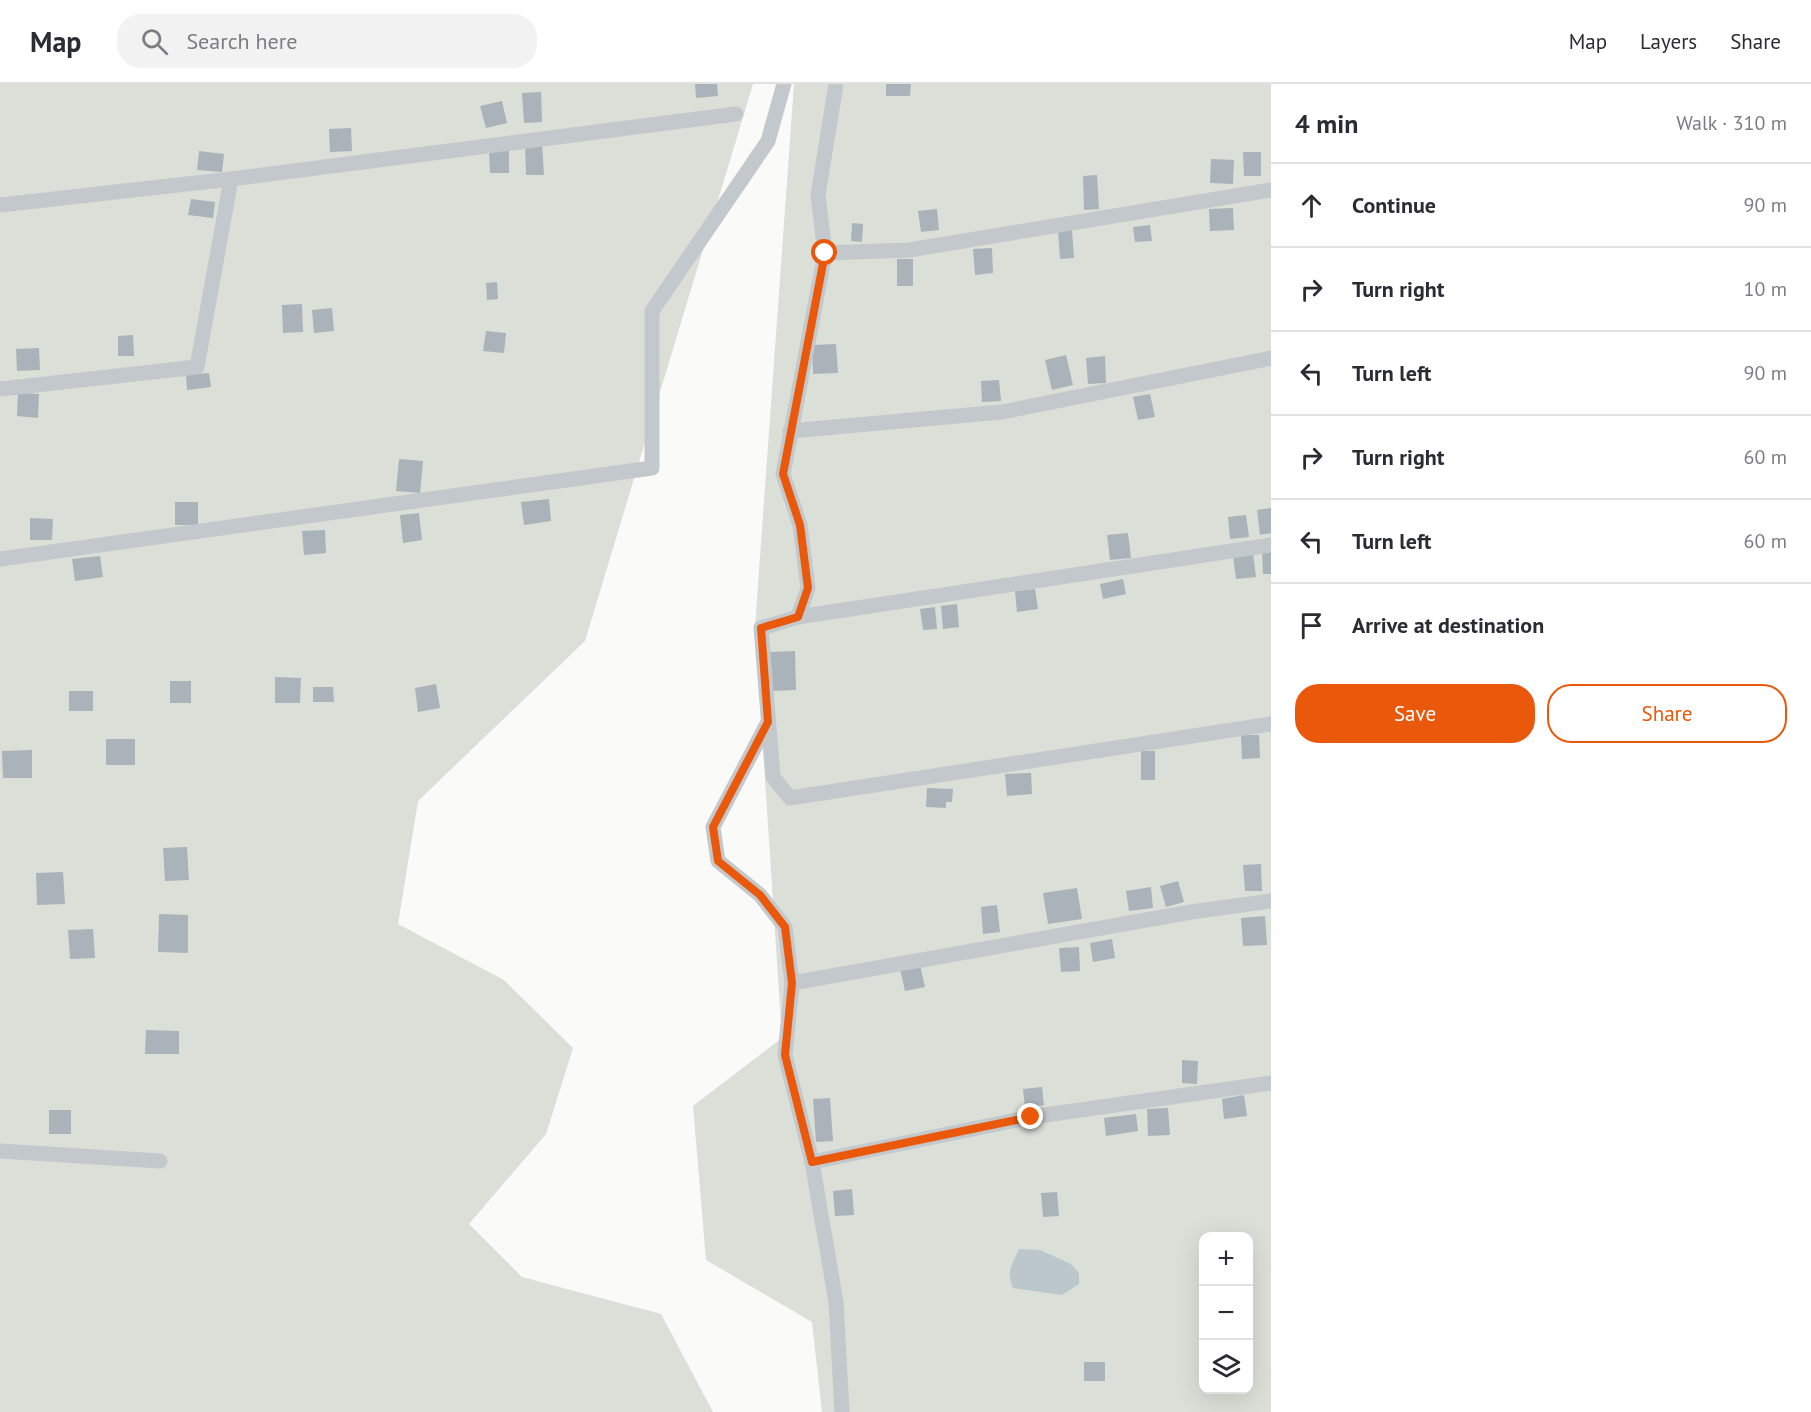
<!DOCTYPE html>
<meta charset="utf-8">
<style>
body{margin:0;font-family:"PT Sans",sans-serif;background:#f2f2f3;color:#2b2b33}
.controls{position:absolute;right:18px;bottom:18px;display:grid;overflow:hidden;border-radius:12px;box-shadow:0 6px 24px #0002}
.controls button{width:54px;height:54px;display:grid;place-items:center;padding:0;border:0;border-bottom:2px solid #e1e1e2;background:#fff;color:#2b2b33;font:30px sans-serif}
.stop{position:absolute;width:18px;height:18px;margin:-14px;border:4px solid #ea580c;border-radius:50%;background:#fff}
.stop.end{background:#ea580c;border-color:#fff;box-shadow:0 2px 6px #0008}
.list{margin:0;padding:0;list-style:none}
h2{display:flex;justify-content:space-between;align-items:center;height:78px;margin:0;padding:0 24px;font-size:26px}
h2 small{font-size:20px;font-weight:400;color:#7c7c81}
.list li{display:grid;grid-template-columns:39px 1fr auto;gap:18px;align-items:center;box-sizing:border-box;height:84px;padding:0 24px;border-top:2px solid #e1e1e2}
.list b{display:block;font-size:22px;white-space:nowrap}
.list em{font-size:20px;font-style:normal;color:#7c7c81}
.actions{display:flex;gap:12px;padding:18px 24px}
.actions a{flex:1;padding:14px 0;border:2px solid #ea580c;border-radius:24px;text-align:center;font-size:21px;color:#ea580c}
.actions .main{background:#ea580c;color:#fff}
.icon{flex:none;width:33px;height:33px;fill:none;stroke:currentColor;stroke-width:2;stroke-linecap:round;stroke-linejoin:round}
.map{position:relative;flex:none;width:1271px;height:1328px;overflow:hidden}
header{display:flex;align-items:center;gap:36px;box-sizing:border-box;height:84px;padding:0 30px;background:#fff;border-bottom:2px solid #e1e1e2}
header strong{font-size:28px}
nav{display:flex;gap:33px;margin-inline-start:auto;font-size:21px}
.search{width:420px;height:54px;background:#f2f2f3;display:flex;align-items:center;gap:15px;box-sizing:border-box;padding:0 21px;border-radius:24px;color:#7c7c81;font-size:22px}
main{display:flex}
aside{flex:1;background:#fff}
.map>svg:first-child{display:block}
.green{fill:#dadfd7;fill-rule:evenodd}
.water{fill:#bbc7cb}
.building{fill:#aab3b9}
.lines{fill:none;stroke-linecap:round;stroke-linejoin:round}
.service{stroke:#c3c8cc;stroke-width:15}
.route{stroke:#ea580c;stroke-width:8}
</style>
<header>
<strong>Map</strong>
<div class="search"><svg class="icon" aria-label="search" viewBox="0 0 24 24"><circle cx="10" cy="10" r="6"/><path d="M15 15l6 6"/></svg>Search here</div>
<nav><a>Map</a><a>Layers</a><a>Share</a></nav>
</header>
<main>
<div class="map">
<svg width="1271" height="1328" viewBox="0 0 1271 1328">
<rect width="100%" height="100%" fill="#fafaf8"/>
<g class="green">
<polygon points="0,0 753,0 585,557 418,717 398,840 504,896 573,964 546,1050 469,1140 522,1193 661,1230 713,1328 0,1328"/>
<path d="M794,0H1271V1328H822L812,1238L706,1176L693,1022L782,954L755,543ZM1204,1152H1248V1306H1204Z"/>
</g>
<path class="water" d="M1019,1165L1040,1166L1071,1180L1079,1189V1200L1062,1211L1013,1204C1006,1187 1012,1181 1019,1165Z"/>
<g class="building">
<polygon points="695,0 717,0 718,12 696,14"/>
<polygon points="886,0 911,0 910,12 886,12"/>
<polygon points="541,8 542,38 524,39 522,9"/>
<polygon points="502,17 507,39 486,44 480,22"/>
<polygon points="351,44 352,67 330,68 329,45"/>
<polygon points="525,59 542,59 544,91 526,91"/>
<polygon points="199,67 224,70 222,88 197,86"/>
<polygon points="489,67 509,67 509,89 490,89"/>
<polygon points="1243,68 1261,68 1261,92 1244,92"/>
<polygon points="1211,75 1234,76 1233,100 1210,99"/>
<polygon points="1097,91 1099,125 1084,126 1083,92"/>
<polygon points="191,115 215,118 213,134 188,131"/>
<polygon points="1233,124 1234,146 1210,147 1209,125"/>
<polygon points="937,125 939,146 921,148 918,127"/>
<polygon points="852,139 863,140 862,158 851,157"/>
<polygon points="1150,141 1152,157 1135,158 1133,143"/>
<polygon points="1058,146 1072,146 1074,174 1060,175"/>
<polygon points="992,164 993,189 975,191 973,165"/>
<rect x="897" y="175" width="16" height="27"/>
<polygon points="497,198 498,215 487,216 486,199"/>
<polygon points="302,220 303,248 283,249 282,221"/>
<polygon points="332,224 334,247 314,249 312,226"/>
<polygon points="486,247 506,249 504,269 483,267"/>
<polygon points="133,251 134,272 118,272 118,252"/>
<polygon points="836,260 838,289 813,290 812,261"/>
<polygon points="39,264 40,286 17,287 16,265"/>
<polygon points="1066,271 1073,301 1052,306 1045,276"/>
<polygon points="1105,272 1106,299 1088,300 1086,274"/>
<polygon points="209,289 211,303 187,306 186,291"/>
<polygon points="999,296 1001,317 982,318 981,297"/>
<polygon points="18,309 39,310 38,334 17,332"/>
<polygon points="1150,310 1155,333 1138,336 1133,313"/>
<polygon points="399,375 423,377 420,409 396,407"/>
<polygon points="549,415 551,437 524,441 521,418"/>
<rect x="175" y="418" width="23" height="23"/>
<polygon points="1271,424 1271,449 1260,451 1257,426"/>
<polygon points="419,429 422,456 403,459 400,431"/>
<polygon points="1246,431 1249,453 1230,455 1228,433"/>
<polygon points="30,434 53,435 52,456 30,456"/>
<polygon points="325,446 326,469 304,471 302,447"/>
<polygon points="1128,449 1131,474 1110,476 1107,451"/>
<polygon points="1262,466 1271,466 1271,490 1263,490"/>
<polygon points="1253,469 1256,493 1236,495 1233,472"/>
<polygon points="100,472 103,493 75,497 72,475"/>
<polygon points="1123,495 1126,510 1103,515 1100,500"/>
<polygon points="1035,505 1038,525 1017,528 1015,507"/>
<polygon points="957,520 959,543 943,545 941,522"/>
<polygon points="935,523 937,545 923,546 920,525"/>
<polygon points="795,567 796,606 771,607 770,568"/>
<polygon points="275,593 301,594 300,619 275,619"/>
<rect x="170" y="597" width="21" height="22"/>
<polygon points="436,600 440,624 418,628 415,604"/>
<polygon points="313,603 333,603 334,618 313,618"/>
<rect x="69" y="607" width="24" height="20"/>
<polygon points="1241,651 1259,651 1260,674 1242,675"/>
<rect x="106" y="655" width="29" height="26"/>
<polygon points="32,666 32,694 3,694 2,667"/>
<rect x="1141" y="667" width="14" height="29"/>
<polygon points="1031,689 1032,710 1007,712 1005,690"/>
<polygon points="927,704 953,705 952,718 946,718 946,724 926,723"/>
<polygon points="187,763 189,796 165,797 163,764"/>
<polygon points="1261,780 1262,807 1245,807 1243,781"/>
<polygon points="63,788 65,820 37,821 36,789"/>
<polygon points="1178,797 1184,818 1166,823 1160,802"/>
<polygon points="1151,803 1153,824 1129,827 1126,807"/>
<polygon points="1077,804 1082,835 1048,840 1043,809"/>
<polygon points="997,821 1000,848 983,850 981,823"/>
<polygon points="159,830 188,831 188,869 158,868"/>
<polygon points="1265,832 1267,861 1243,862 1241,834"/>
<polygon points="93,845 95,874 70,875 68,846"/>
<polygon points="1112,855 1115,874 1093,878 1090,859"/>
<polygon points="1079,863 1080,887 1061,888 1059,864"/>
<polygon points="920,881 925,903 905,907 900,885"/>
<polygon points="146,946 179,947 179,970 145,970"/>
<polygon points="1182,976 1198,977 1197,1000 1182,999"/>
<polygon points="1042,1003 1044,1021 1025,1023 1023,1005"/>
<polygon points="1244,1011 1247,1032 1224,1035 1222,1015"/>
<polygon points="830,1014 833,1057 816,1058 813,1015"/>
<polygon points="1168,1024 1170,1051 1148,1052 1147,1025"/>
<rect x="49" y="1026" width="22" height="24"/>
<polygon points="1136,1030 1138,1047 1106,1052 1104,1034"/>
<polygon points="852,1105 854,1131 835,1132 833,1107"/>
<polygon points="1057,1108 1059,1132 1043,1133 1041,1109"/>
<rect x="1084" y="1278" width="21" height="19"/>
</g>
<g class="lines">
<g class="service">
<polyline points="836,0 818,111 825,169 783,390 800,441 808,504 798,533 761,544 773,693 790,714 1271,640"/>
<polyline points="231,95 736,30"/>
<polyline points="0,121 231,95 197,283 0,305"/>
<polyline points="825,169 909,166 1271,106"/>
<polyline points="790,347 1002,328 1271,274"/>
<polyline points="0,475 652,384 652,227 768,57 784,0"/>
<polyline points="798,533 1271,461"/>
<polyline points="768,638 713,743 718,777 760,811 785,843 792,899 785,971 812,1078 836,1218 842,1328"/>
<polyline points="792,899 1191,828 1271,817"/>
<polyline points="0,1067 160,1077"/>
<polyline points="812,1078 1031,1033 1271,999"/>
</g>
</g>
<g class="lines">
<polyline class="route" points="825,169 783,390 800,441 808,504 798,533 761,544 768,638 713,743 718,777 760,811 785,843 792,899 785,971 812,1078 1031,1033"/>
</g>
</svg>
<div class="controls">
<button>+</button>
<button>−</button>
<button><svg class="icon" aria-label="layers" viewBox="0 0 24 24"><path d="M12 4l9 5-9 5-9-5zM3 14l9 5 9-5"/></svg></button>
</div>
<div class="stop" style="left:825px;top:169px"></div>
<div class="stop end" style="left:1031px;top:1033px"></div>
</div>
<aside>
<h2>4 min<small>Walk · 310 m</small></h2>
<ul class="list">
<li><svg class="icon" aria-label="ahead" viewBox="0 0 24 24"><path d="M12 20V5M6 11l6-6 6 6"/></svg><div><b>Continue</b></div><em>90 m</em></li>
<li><svg class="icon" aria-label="right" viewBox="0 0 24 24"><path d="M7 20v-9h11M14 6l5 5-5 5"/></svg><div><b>Turn right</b></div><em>10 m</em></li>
<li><svg class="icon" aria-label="left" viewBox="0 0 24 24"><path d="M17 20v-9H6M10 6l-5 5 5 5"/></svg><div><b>Turn left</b></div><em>90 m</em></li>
<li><svg class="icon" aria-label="right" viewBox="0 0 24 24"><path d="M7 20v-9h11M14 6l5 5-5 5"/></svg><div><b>Turn right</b></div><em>60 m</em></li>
<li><svg class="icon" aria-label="left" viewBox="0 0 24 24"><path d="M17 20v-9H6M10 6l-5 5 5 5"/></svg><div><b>Turn left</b></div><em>60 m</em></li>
<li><svg class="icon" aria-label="arrive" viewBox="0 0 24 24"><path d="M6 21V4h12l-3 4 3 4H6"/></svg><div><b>Arrive at destination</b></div></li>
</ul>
<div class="actions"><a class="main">Save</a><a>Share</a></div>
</aside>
</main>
